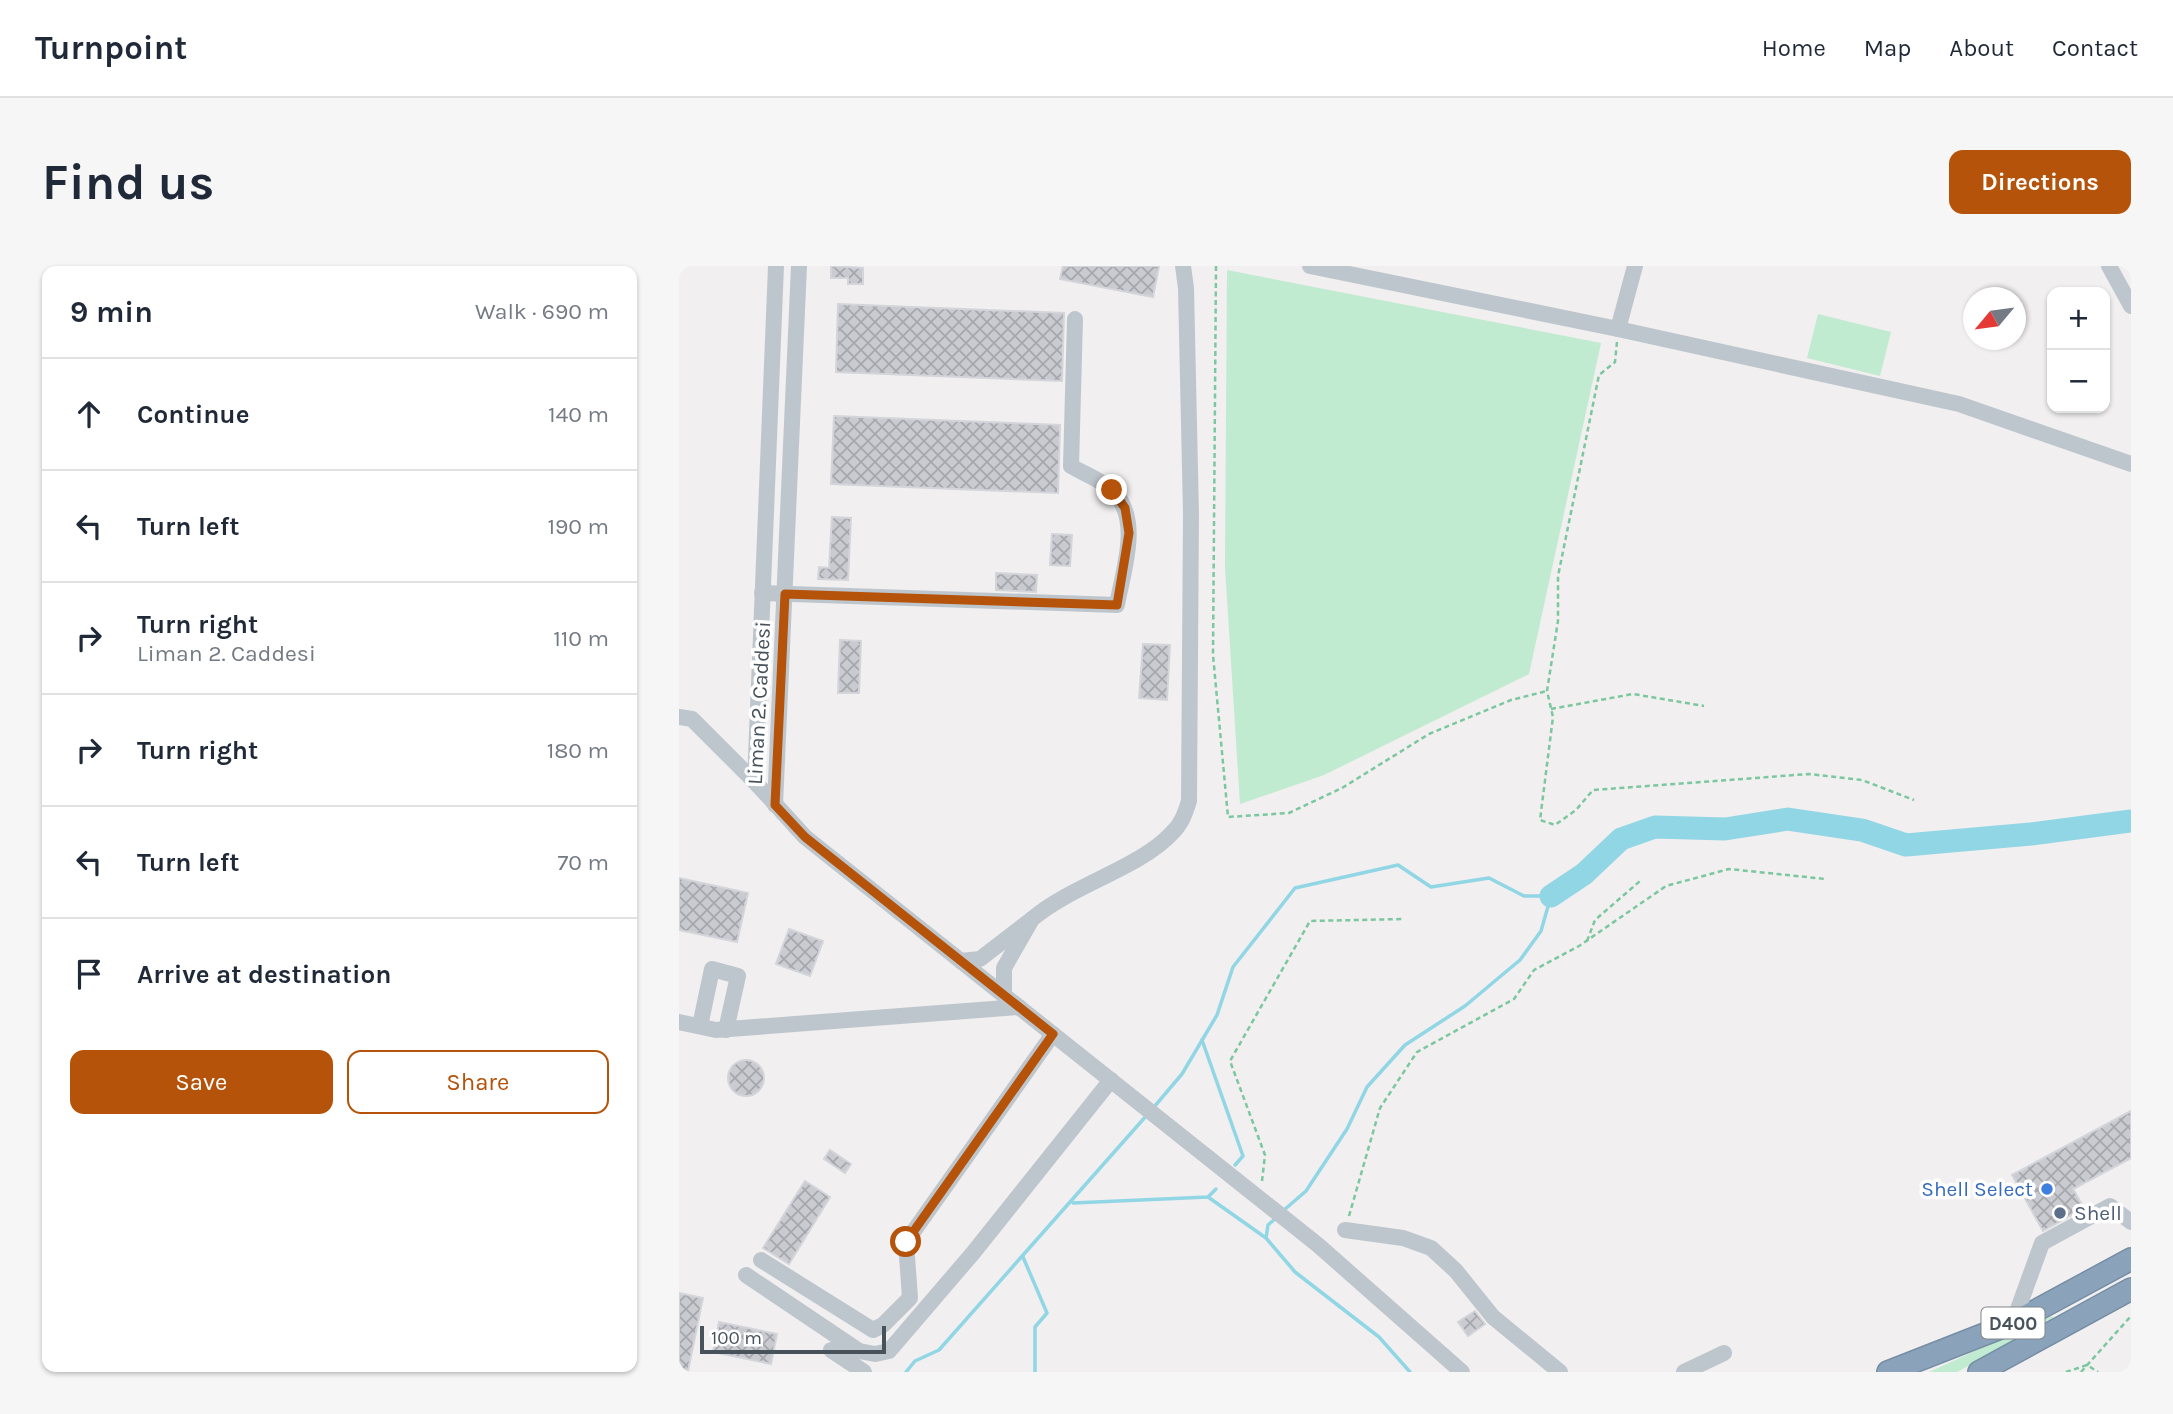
<!DOCTYPE html>
<meta charset="utf-8">
<style>
body{margin:0;font-family:Karla,sans-serif;background:#f6f6f7;color:#1f2937}
.controls{position:absolute;right:21px;top:21px;display:grid;overflow:hidden;border-radius:14px;box-shadow:0 2px 5px #0004}
.controls button{width:63px;height:63px;display:grid;place-items:center;padding:0;border:0;border-bottom:2px solid #e0e1e3;background:#fff;color:#1f2937;font:35px sans-serif}
.compass{position:absolute;left:1284px;top:21px;width:63px;height:63px;border-radius:50%;background:#fff;box-shadow:0 2px 5px #0004;rotate:241deg}
.scale{position:absolute;left:21px;bottom:18px;width:186px;box-sizing:border-box;padding-left:7px;border:4px solid #48525b;border-top:0;font-size:19px;line-height:24px;white-space:nowrap;color:#48525b;-webkit-text-stroke:5px #fff;paint-order:stroke}
.stop{position:absolute;width:21px;height:21px;margin:-16px;border:5px solid #b45309;border-radius:50%;background:#fff}
.stop.end{background:#b45309;border-color:#fff;box-shadow:0 2px 7px #0008}
.list{margin:0;padding:0;list-style:none}
h2{display:flex;justify-content:space-between;align-items:center;height:91px;margin:0;padding:0 28px;font-size:30px}
h2 small{font-size:23px;font-weight:400;color:#747a83}
.list li{display:grid;grid-template-columns:46px 1fr auto;gap:21px;align-items:center;box-sizing:border-box;height:112px;padding:0 28px;border-top:2px solid #e0e1e3}
.list b{display:block;font-size:26px;white-space:nowrap}
.list p{margin:0;font-size:23px;white-space:nowrap;color:#747a83}
.list em{font-size:23px;font-style:normal;color:#747a83}
.actions{display:flex;gap:14px;padding:21px 28px}
.actions a{flex:1;padding:16px 0;border:2px solid #b45309;border-radius:14px;text-align:center;font-size:24px;color:#b45309}
.actions .main{background:#b45309;color:#fff}
.icon{flex:none;width:38px;height:38px;fill:none;stroke:currentColor;stroke-width:2;stroke-linecap:round;stroke-linejoin:round}
.map{position:relative;flex:none;width:1452px;height:1106px;overflow:hidden;border-radius:14px}
header{display:flex;align-items:center;gap:42px;box-sizing:border-box;height:98px;padding:0 35px;background:#fff;border-bottom:2px solid #e0e1e3}
header strong{font-size:33px}
nav{display:flex;gap:38px;margin-inline-start:auto;font-size:24px}
.intro{display:flex;align-items:center;justify-content:space-between;box-sizing:border-box;height:168px;padding:0 42px}
h1{margin:0;font-size:49px}
.button{padding:18px 32px;border-radius:14px;background:#b45309;color:#fff;font-size:24px;font-weight:700}
main{display:flex;gap:42px;padding:0 42px}
aside{flex:1;background:#fff;border-radius:14px;box-shadow:0 2px 5px #0004}
.map>svg:first-child{display:block}
.grass{fill:#c0ebd0}
.lines{fill:none;stroke-linecap:round;stroke-linejoin:round}
.stream{stroke:#91d6e5;stroke-width:3.5}
.river{stroke:#91d6e5;stroke-width:23}
.building{fill:url(#building-cross-hatch);stroke:#d3d5da;stroke-width:2}
.highway-casing{stroke:#758ea5;stroke-width:24}
.path{stroke:#7bc79f;stroke-width:2.5;stroke-dasharray:5 3.5;stroke-linecap:butt}
.minor{stroke:#bec6cd;stroke-width:16}
.highway{stroke:#8aa3ba;stroke-width:21}
.route{stroke:#b45309;stroke-width:9}
.shop-dot{fill:#3f7fe0;stroke:#fff;stroke-width:2.5}
.service-dot{fill:#5c6f8a;stroke:#fff;stroke-width:2.5}
.labels{text-anchor:middle;stroke-width:7;stroke-linejoin:round;paint-order:stroke}
.shield{fill:#fff;stroke:#7f868c;stroke-width:2}
.shield-label{font-size:19px;font-weight:bold;fill:#48525b}
.street-label{font-size:21px;fill:#48525b;stroke:#fff}
.shop-label{font-size:21px;fill:#366cbe;stroke:#fff;text-anchor:end}
.service-label{font-size:21px;fill:#4e5e75;stroke:#fff;text-anchor:start}
</style>
<header>
<strong>Turnpoint</strong>
<nav><a>Home</a><a>Map</a><a>About</a><a>Contact</a></nav>
</header>
<div class="intro"><h1>Find us</h1><a class="button">Directions</a></div>
<main>
<aside>
<h2>9 min<small>Walk · 690 m</small></h2>
<ul class="list">
<li><svg class="icon" aria-label="ahead" viewBox="0 0 24 24"><path d="M12 20V5M6 11l6-6 6 6"/></svg><div><b>Continue</b></div><em>140 m</em></li>
<li><svg class="icon" aria-label="left" viewBox="0 0 24 24"><path d="M17 20v-9H6M10 6l-5 5 5 5"/></svg><div><b>Turn left</b></div><em>190 m</em></li>
<li><svg class="icon" aria-label="right" viewBox="0 0 24 24"><path d="M7 20v-9h11M14 6l5 5-5 5"/></svg><div><b>Turn right</b><p>Liman 2. Caddesi</p></div><em>110 m</em></li>
<li><svg class="icon" aria-label="right" viewBox="0 0 24 24"><path d="M7 20v-9h11M14 6l5 5-5 5"/></svg><div><b>Turn right</b></div><em>180 m</em></li>
<li><svg class="icon" aria-label="left" viewBox="0 0 24 24"><path d="M17 20v-9H6M10 6l-5 5 5 5"/></svg><div><b>Turn left</b></div><em>70 m</em></li>
<li><svg class="icon" aria-label="arrive" viewBox="0 0 24 24"><path d="M6 21V4h12l-3 4 3 4H6"/></svg><div><b>Arrive at destination</b></div></li>
</ul>
<div class="actions"><a class="main">Save</a><a>Share</a></div>
</aside>
<div class="map">
<svg width="1452" height="1106" viewBox="0 0 1452 1106">
<defs>
<pattern id="building-cross-hatch" width="8" height="8" patternUnits="userSpaceOnUse" patternTransform="scale(1.75)"><rect width="8" height="8" fill="#c9cbd1"/><path d="M0 0l8 8M0 8l8-8" fill="none" stroke="#a5a7ad"/></pattern>
</defs>
<rect width="100%" height="100%" fill="#f1efef"/>
<g class="grass">
<polygon points="548,4 922,77 850,408 645,509 561,538 546,301"/>
<polygon points="1139,48 1212,66 1201,110 1128,92"/>
<polygon points="1373,1050 1376,1054 1278,1106 1250,1106"/>
</g>
<g class="lines">
<g class="stream">
<polyline points="523,774 564,890 556,899"/>
<polyline points="475,841 503,808 538,749 554,701 616,622 719,599 752,621 810,612 845,630 872,630 862,665 841,694 786,740 726,779 688,821 668,863 627,925 605,944"/>
<polyline points="529,931 587,972"/>
<polyline points="394,937 529,931 537,923"/>
<polyline points="597,952 589,959 587,972 616,1006 700,1071 731,1106"/>
<polyline points="344,991 368,1047 356,1061 356,1106"/>
<polyline points="227,1106 236,1095 260,1084 468,849"/>
</g>
<polyline class="river" points="872,630 905,608 942,573 976,561 1046,563 1109,553 1183,564 1227,579 1352,568 1452,555"/>
</g>
<g class="building">
<polygon points="152,0 184,2 184,18 169,18 169,12 152,12"/>
<polygon points="384,0 480,0 474,31 381,13"/>
<polygon points="159,38 385,47 383,115 157,106"/>
<polygon points="155,150 381,159 379,227 152,218"/>
<polygon points="153,251 172,252 169,314 139,313 140,301 150,302"/>
<polygon points="373,268 393,269 391,300 371,299"/>
<polygon points="317,307 358,309 357,326 317,324"/>
<polygon points="161,374 182,375 180,427 159,427"/>
<polygon points="464,378 491,379 488,434 460,432"/>
<polygon points="0,612 69,627 58,676 0,664"/>
<polygon points="110,663 144,675 131,710 97,698"/>
<circle cx="67" cy="812" r="18"/>
<polygon points="1452,845 1452,892 1394,923 1405,942 1364,965 1333,909"/>
<polygon points="151,884 172,898 166,907 145,893"/>
<polygon points="126,915 151,931 110,998 84,982"/>
<polygon points="0,1027 24,1032 9,1105 0,1103"/>
<polygon points="796,1045 806,1058 789,1070 779,1056"/>
<polygon points="40,1056 98,1068 92,1098 34,1086"/>
</g>
<g class="lines">
<g class="highway-casing">
<g id="highway">
<polyline points="1209,1106 1334,1057 1452,993"/>
<polyline points="1300,1106 1452,1023"/>
</g>
</g>
<g class="path">
<polyline points="537,0 534,389 549,551 610,547 663,522 750,468 832,434 868,425"/>
<polyline points="938,76 936,96 920,109 879,310 879,355 868,425 874,451 861,554 876,559 897,544 914,524 1130,508 1183,514 1235,534"/>
<polyline points="872,443 954,428 1025,440"/>
<polyline points="908,675 916,654 961,615"/>
<polyline points="583,915 586,889 551,795 631,655 724,653"/>
<polyline points="670,950 701,842 738,786 835,733 855,704 900,680 987,620 1050,603 1146,613"/>
<polyline points="1387,1106 1408,1099 1419,1106"/>
<polyline points="1402,1106 1452,1050"/>
</g>
<g class="minor">
<polyline points="97,0 76,516 126,571 639,979 783,1106"/>
<polyline points="631,0 939,63 1280,138 1452,198"/>
<polyline points="1430,0 1452,40"/>
<polyline points="939,63 956,0"/>
<path d="M83,327L438,339C444,304 463,254 434,225C423,214 405,208 392,200L396,53"/>
<polyline points="0,451 13,453 76,516"/>
<polyline points="96,539 120,0"/>
<path d="M353,653C393,619 460,602 492,568C502,559 506,548 510,535L512,248L507,22L504,0"/>
<polyline points="282,695 301,693 353,653 325,702 325,729"/>
<polyline points="0,756 37,764 340,741"/>
<polyline points="21,760 33,703 59,710 47,764"/>
<polyline points="666,964 724,972 752,982 777,1005 814,1051 881,1106"/>
<polyline points="82,994 194,1064 204,1059 231,1032 227,976 374,768"/>
<polyline points="67,1009 180,1085 196,1088 210,1085 294,987 432,814"/>
<polyline points="1334,1057 1363,977 1431,940 1452,956"/>
<polyline points="152,1084 185,1106"/>
<polyline points="1005,1106 1045,1087"/>
</g>
<use href="#highway" class="highway"/>
</g>
<g class="lines">
<polyline class="route" points="227,976 374,768 126,571 96,539 106,328 438,339 450,267 446,242 433,224"/>
</g>
<circle class="shop-dot" cx="1368" cy="923" r="7"/>
<circle class="service-dot" cx="1381" cy="947" r="7"/>
<g class="labels">
<rect class="shield" x="1302.5" y="1041.5" width="63" height="31" rx="5"/>
<g class="shield-label">
<text x="1334" y="1064">D400</text>
</g>
<g class="street-label">
<text transform="translate(80 437) rotate(-87)" y="7">Liman 2. Caddesi</text>
</g>
<g class="shop-label">
<text x="1354" y="930">Shell Select</text>
</g>
<g class="service-label">
<text x="1395" y="954">Shell</text>
</g>
</g>
</svg>
<div class="controls">
<button>+</button>
<button>−</button>
</div>
<svg class="compass" viewBox="-18 -18 36 36"><path d="M0-13l5 13h-10z" fill="#e53935"/><path d="M0 13l5-13h-10z" fill="#747a83"/></svg>
<div class="scale">100 m</div>
<div class="stop" style="left:227px;top:976px"></div>
<div class="stop end" style="left:433px;top:224px"></div>
</div>
</main>
